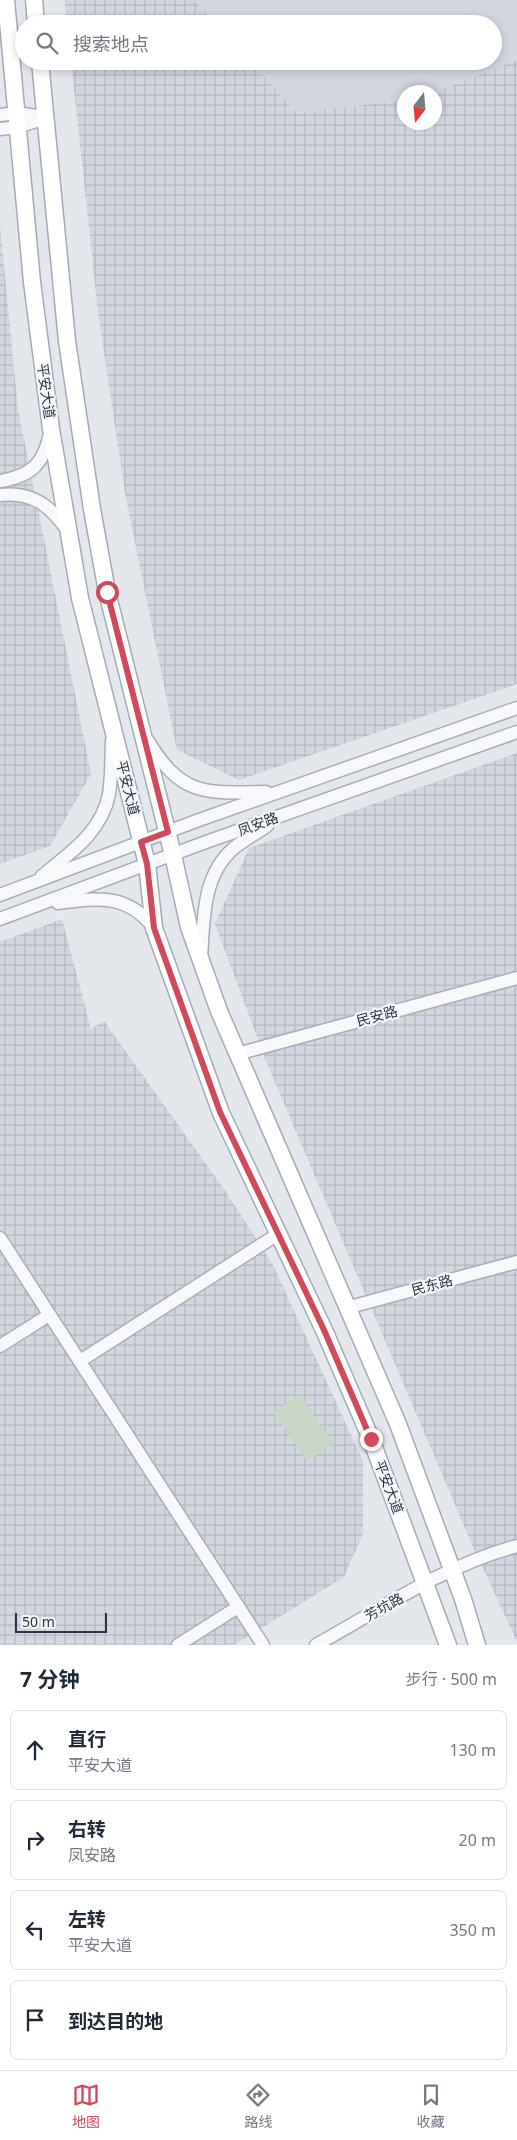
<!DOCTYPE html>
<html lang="zh">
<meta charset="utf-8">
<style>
body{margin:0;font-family:"Noto Sans","Noto Sans SC",sans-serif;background:#f2f2f3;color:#1f2937}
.compass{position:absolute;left:397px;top:85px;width:45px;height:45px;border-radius:50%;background:#fff;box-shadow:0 2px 8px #0003;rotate:196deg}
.scale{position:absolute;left:15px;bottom:12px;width:92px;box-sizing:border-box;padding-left:5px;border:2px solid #2b3445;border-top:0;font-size:14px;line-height:18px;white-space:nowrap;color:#2b3445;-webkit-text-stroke:4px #f4f6f9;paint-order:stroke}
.stop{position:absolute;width:15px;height:15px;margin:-11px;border:4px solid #d1495b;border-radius:50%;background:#fff}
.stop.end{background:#d1495b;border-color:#fff;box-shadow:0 1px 5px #0008}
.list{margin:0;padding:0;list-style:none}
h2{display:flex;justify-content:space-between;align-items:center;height:65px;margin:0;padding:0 20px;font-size:21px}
h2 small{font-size:16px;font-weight:400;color:#747a83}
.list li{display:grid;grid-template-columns:32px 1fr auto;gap:15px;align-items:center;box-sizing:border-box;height:80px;margin:0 10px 10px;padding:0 10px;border:1px solid #e0e1e3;border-radius:8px}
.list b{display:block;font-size:19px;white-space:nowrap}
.list p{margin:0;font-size:16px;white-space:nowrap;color:#747a83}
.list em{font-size:16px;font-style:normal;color:#747a83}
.icon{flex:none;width:28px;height:28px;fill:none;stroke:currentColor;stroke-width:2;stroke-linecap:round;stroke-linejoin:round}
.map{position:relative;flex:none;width:517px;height:1645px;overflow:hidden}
.search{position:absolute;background:#fff;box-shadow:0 2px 8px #0003;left:15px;right:15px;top:15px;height:55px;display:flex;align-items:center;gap:12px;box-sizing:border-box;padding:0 18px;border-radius:28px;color:#747a83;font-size:19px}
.sheet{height:425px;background:#fff}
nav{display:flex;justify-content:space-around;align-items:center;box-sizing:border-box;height:70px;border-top:1px solid #e0e1e3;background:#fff;font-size:14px;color:#747a83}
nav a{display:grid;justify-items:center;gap:2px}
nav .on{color:#d1495b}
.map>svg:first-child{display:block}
.built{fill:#d2d6de}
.industrial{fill:url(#industrial-grid)}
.grass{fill:#c9d6c5}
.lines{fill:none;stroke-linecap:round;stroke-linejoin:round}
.minor-casing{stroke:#a9aeb7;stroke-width:15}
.major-casing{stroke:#a3abb8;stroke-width:19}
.minor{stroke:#f7f8fa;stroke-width:12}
.major{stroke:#fff;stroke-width:16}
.route{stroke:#d1495b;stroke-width:6}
.labels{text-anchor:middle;stroke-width:4.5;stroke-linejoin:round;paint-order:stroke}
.street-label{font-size:14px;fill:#2b3445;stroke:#f4f6f9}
</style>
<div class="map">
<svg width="517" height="1645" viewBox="0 0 517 1645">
<defs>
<pattern id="industrial-grid" width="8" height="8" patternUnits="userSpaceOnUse" patternTransform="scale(1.25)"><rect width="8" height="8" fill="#d2d6de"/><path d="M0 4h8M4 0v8" fill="none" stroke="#b4b8c0"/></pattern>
</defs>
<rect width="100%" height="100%" fill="#e4e7ec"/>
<polygon class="built" points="194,0 517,0 517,60 434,92 404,92 404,100 297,113 250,61 493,61 493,24 216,24"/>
<g class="industrial">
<polygon points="65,0 194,0 216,24 67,24"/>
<polygon points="517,60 517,684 239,780 177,750 125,493 98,312 71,61 250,61 297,113 404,100 404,122 434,122 434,92"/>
<polygon points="0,225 18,409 91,774 50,846 0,864"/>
<polygon points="517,753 517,1642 470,1540 268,1066 215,924 249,848"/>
<polygon points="62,919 91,1029 104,1021 226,1192 273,1265 363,1461 363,1534 344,1577 234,1645 0,1645 0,942"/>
</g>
<polygon class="grass" points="300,1394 333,1444 307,1461 273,1412"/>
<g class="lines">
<g class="minor-casing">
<g id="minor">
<polyline points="0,115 17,113 43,117"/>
<polyline points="0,129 18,127 45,118"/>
<path d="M0,481C31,476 43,465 50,434"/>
<path d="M0,495C33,491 50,506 68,531"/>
<path d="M148,741C182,797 205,793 266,792"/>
<path d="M42,876C70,853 102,832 109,794C112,776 111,758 112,740"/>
<polyline points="0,895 199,820 517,708"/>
<path d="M58,903C97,898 127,893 154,928"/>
<polyline points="0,919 206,842 517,732"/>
<path d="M201,957C204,919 202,875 234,848C244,840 256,833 267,826"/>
<polyline points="237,1054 517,978"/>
<polyline points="0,1238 263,1645"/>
<polyline points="346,1308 517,1262"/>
<polyline points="0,1346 49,1315"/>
<polyline points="80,1361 278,1234"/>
<polyline points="178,1645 238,1607"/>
<path d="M316,1645C381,1609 445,1565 517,1546"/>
</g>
</g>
<g class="major-casing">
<g id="major">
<polyline points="6,0 32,282 51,429 80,598 147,864 154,928 221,1113 324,1330 371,1439 448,1645"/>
<polyline points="34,0 36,24"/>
<polyline points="40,61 67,341 92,509 107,592 173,855 189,927 219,1011 398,1424 463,1599 477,1645"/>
</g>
</g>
<use href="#minor" class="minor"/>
<use href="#major" class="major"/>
</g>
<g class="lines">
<polyline class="route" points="107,592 168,832 141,842 147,864 154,928 220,1112 324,1330 371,1439"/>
</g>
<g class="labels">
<g class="street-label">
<text transform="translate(46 391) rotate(82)" y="5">平安大道</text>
<text transform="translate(128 788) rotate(76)" y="5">平安大道</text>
<text transform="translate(258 824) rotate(-20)" y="5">凤安路</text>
<text transform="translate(377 1016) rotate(-15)" y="5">民安路</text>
<text transform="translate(432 1285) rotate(-15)" y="5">民东路</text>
<text transform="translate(389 1487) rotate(69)" y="5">平安大道</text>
<text transform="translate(384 1607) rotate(-29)" y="5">芳坑路</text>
</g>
</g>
</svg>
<svg class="compass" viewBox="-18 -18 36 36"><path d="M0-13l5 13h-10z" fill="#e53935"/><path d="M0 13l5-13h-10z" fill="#747a83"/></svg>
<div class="scale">50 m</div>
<div class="stop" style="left:107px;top:592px"></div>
<div class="stop end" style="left:371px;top:1439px"></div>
<div class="search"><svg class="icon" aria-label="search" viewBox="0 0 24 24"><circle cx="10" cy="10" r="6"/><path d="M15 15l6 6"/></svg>搜索地点</div>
</div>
<section class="sheet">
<h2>7 分钟<small>步行 · 500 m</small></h2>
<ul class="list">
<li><svg class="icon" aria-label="ahead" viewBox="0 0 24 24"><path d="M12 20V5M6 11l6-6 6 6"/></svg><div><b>直行</b><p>平安大道</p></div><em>130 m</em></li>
<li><svg class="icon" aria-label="right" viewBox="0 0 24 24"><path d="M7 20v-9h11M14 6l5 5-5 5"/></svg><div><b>右转</b><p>凤安路</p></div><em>20 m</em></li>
<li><svg class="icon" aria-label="left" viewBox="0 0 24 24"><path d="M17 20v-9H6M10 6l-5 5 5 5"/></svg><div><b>左转</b><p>平安大道</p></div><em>350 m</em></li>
<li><svg class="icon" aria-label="arrive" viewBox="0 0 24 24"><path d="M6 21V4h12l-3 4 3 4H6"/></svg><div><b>到达目的地</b></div></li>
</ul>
</section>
<nav>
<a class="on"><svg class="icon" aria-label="map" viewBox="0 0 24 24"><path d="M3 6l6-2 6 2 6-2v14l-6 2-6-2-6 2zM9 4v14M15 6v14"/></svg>地图</a>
<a><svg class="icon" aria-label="directions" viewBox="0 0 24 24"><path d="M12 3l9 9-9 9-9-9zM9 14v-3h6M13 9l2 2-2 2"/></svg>路线</a>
<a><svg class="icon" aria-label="saved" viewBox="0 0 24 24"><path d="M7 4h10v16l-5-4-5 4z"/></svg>收藏</a>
</nav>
